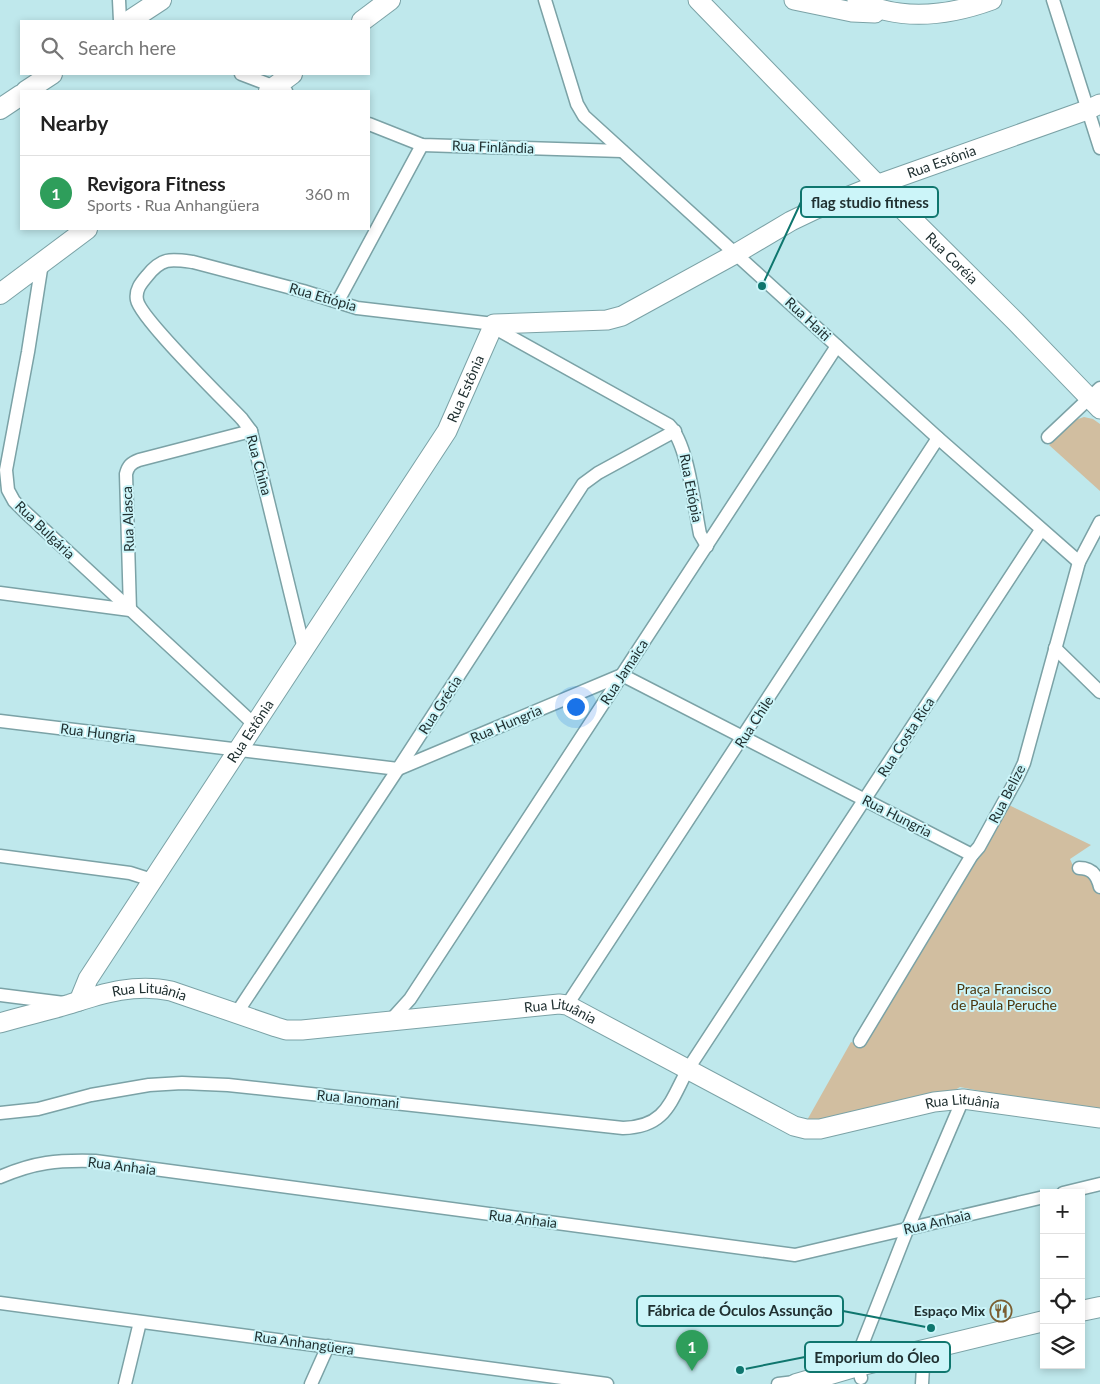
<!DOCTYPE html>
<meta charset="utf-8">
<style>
body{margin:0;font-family:Lato,sans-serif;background:#f6f6f6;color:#222}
.controls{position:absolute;right:15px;bottom:15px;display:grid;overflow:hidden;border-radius:0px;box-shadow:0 2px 8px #0003}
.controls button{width:45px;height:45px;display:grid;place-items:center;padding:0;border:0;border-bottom:1px solid #e0e0e0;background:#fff;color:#222;font:25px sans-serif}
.you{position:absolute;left:575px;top:706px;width:18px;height:18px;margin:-12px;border:4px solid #fff;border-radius:50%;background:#1a73e8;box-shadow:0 0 0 8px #1a73e833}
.badge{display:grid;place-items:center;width:32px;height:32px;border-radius:50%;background:#7b5f32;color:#fff;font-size:16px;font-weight:700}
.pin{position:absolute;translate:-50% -41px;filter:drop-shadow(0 1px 2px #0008)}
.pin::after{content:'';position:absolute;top:26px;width:18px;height:15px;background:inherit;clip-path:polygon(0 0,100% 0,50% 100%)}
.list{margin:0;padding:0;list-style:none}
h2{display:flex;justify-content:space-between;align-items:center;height:65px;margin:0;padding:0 20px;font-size:21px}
h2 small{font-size:16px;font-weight:400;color:#767676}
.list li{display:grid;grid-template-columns:32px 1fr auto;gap:15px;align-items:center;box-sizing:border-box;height:75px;padding:0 20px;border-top:1px solid #e0e0e0}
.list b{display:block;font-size:19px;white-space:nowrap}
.list p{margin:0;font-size:16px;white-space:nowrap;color:#767676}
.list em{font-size:16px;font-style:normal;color:#767676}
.icon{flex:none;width:28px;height:28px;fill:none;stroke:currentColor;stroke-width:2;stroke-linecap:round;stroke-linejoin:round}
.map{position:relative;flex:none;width:1100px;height:1384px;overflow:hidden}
.search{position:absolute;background:#fff;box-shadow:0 2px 8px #0003;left:20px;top:20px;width:350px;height:55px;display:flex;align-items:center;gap:12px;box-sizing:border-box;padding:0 18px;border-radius:0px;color:#767676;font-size:19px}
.panel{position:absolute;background:#fff;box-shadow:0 2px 8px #0003;left:20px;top:90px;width:350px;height:140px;border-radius:0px}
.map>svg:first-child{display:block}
.green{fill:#d1bea0}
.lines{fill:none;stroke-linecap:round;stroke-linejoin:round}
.street-casing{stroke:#7ba2a6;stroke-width:15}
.secondary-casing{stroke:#7ba2a6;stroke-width:21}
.primary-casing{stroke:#7ba2a6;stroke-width:22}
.street{stroke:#fff;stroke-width:12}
.secondary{stroke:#fff;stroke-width:19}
.primary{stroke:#fff;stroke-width:20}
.labels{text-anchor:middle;stroke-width:4;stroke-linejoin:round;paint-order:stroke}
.street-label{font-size:14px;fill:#203031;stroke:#ccf5f9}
.park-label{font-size:14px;fill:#4b350c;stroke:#ccf5f9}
.poi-label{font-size:14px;font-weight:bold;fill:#203031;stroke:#ccf5f9;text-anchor:end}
.leader{fill:none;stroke:#0f766e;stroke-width:2}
.callout-dot{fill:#0f766e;stroke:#ccf5f9;stroke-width:2}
.callout{fill:#ccf5f9;stroke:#0f766e;stroke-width:2}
.callout-label{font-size:15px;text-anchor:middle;font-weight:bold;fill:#203031}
</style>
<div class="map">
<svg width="1100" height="1384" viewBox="0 0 1100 1384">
<rect width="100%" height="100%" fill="#bfe8ec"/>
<g class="green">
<polygon points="1084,417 1093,419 1100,424 1100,491 1049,445 1075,420"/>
<polygon points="1009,805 1091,845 1070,859 1074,868 1097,876 1100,889 1100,1114 960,1087 955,1090 827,1121 806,1122 851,1042 862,1046 974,861 983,853"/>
</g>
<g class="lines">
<g class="street-casing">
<g id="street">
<polyline points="119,0 120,21"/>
<polyline points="545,0 577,104 584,116 938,438 1079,562"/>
<polyline points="1053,0 1100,148"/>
<polyline points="241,74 286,91"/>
<polyline points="369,124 422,145 622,151"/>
<polyline points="42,263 28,352 6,470 8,490 14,501 24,511 255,725"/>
<polyline points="338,301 422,145"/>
<path d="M493,327L669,425C688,444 694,505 700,534L707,546"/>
<polyline points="1048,437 1100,388"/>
<path d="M0,593L130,610L126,474C128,466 131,463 139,460L251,431"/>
<polyline points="1055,648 1100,692"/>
<path d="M304,649L251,431L242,419C224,400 140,318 137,300C135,290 141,283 147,276C162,257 171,259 193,262L303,291L357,308L494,324"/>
<polyline points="0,721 398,769 622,675 972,855"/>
<polyline points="0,856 130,873 152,880"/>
<path d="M1079,868C1091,868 1097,874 1100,887"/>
<polyline points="0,995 64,1003"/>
<polyline points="567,1005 938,438"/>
<polyline points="236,1014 398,769 583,484 598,473 675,431"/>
<polyline points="391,1020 410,999 837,346"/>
<polyline points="860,1041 972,855 979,847 1017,778 1024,763 1079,562 1100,522"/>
<path d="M0,1113L38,1109L91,1095L149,1085L182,1083L228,1085L623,1128C666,1127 670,1102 688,1069L1041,530"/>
<path d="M0,1177C35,1162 57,1160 95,1161L795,1255L1044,1197"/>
<polyline points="1063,1193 1100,1184"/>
<polyline points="0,1303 607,1384"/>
<polyline points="861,1378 858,1366 858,1355 907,1230 963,1099"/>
<polyline points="125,1384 140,1322"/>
<polyline points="311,1384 328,1346"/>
<polyline points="778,1384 803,1381"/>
<polyline points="922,1384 924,1350"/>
</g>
</g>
<g class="secondary-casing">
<g id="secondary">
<path id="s1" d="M698,0L871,178L1016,322L1100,409"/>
<polyline points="794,0 852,12 875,13"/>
<path d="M857,0C900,22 948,16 992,0"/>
<path id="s2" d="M79,1001L88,979L447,431L494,324L607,320L622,316L737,253L791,221L814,210L879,184L1087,110L1100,104"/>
<path id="s3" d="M0,1023C23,1016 47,1011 70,1004C103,993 137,983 171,991L276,1027L286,1030H302L559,1004L567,1005L794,1126L806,1129H820L934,1102L963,1099L1100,1118"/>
</g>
</g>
<g class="primary-casing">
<g id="primary">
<polyline points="129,21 161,0"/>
<polyline points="362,21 390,0"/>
<polyline points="26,91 52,74"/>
<polyline points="269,91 292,74"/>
<polyline points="0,109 21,95"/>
<polyline points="0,294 87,229"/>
<polyline points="1081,1311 1100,1307"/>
<polyline points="796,1384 858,1366 1044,1321"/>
</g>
</g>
<use href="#street" class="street"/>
<use href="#secondary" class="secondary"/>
<use href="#primary" class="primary"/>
</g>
<defs>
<g id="restaurant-ring" transform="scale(1.125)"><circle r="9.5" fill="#ccf5f9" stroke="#7b5f32" stroke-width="1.5"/><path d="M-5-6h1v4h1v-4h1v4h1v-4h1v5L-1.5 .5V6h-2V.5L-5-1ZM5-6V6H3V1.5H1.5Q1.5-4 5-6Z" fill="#7b5f32"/></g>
</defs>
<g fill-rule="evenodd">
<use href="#restaurant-ring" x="1001" y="1311"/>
</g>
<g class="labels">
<g class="street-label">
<text transform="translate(493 147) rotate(2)" y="5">Rua Finlândia</text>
<text dy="5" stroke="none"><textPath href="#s2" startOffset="1280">Rua Estônia</textPath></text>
<text dy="5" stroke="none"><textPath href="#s1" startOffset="362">Rua Coréia</textPath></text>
<text transform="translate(323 297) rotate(16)" y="5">Rua Etiópia</text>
<text transform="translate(808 319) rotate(43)" y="5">Rua Haiti</text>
<text dy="5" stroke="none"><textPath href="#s2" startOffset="725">Rua Estônia</textPath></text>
<text transform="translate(259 465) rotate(75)" y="5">Rua China</text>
<text transform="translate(691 488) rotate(79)" y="5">Rua Etiópia</text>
<text transform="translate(128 519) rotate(-92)" y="5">Rua Alasca</text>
<text transform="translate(45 530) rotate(44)" y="5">Rua Bulgária</text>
<text transform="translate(624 672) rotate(-57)" y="5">Rua Jamaica</text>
<text transform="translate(440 705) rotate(-57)" y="5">Rua Grécia</text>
<text transform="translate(754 722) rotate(-57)" y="5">Rua Chile</text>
<text transform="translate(506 724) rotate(-23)" y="5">Rua Hungria</text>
<text dy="5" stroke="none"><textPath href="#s2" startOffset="320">Rua Estônia</textPath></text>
<text transform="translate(98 733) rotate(7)" y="5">Rua Hungria</text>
<text transform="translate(906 737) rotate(-57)" y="5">Rua Costa Rica</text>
<text transform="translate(1007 794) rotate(-63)" y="5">Rua Belize</text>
<text transform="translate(897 816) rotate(27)" y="5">Rua Hungria</text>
<text dy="5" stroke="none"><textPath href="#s3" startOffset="154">Rua Lituânia</textPath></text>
<text dy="5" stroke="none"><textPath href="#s3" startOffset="574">Rua Lituânia</textPath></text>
<text transform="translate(358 1099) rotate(6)" y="5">Rua Ianomani</text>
<text dy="5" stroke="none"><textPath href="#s3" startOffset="1009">Rua Lituânia</textPath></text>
<text transform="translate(122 1166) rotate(7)" y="5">Rua Anhaia</text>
<text transform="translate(523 1219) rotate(7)" y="5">Rua Anhaia</text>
<text transform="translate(937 1222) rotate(-13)" y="5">Rua Anhaia</text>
<text transform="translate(304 1343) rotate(8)" y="5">Rua Anhangüera</text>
</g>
<g class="park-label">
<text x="1004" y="994">Praça Francisco<tspan x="1004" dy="16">de Paula Peruche</tspan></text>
</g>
<g class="poi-label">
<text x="985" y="1316">Espaço Mix</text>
</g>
</g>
<path class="leader" d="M762 286L801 202M931 1328L843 1311M740 1370L805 1357"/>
<g class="callout-dot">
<circle cx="762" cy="286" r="5"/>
<circle cx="931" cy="1328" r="5"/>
<circle cx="740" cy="1370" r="5"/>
</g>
<g class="callout">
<rect x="801" y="187" width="137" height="30" rx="5"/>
<rect x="637" y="1296" width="206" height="30" rx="5"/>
<rect x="805" y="1342" width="145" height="30" rx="5"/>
</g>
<g class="callout-label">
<text x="870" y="208">flag studio fitness</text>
<text x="740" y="1316">Fábrica de Óculos Assunção</text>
<text x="877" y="1363">Emporium do Óleo</text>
</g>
</svg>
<div class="controls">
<button>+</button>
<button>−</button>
<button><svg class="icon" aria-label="locate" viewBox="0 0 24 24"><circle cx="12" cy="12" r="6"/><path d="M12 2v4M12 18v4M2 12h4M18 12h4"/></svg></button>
<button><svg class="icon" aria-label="layers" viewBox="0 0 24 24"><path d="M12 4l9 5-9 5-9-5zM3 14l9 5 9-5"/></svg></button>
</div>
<div class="you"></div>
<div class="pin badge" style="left:692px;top:1371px;background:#2e9e5b">1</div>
<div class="search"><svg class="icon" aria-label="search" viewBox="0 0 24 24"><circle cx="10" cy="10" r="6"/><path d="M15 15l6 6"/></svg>Search here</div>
<section class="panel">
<h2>Nearby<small></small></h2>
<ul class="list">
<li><span class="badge" style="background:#2e9e5b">1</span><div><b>Revigora Fitness</b><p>Sports · Rua Anhangüera</p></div><em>360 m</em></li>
</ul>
</section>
</div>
